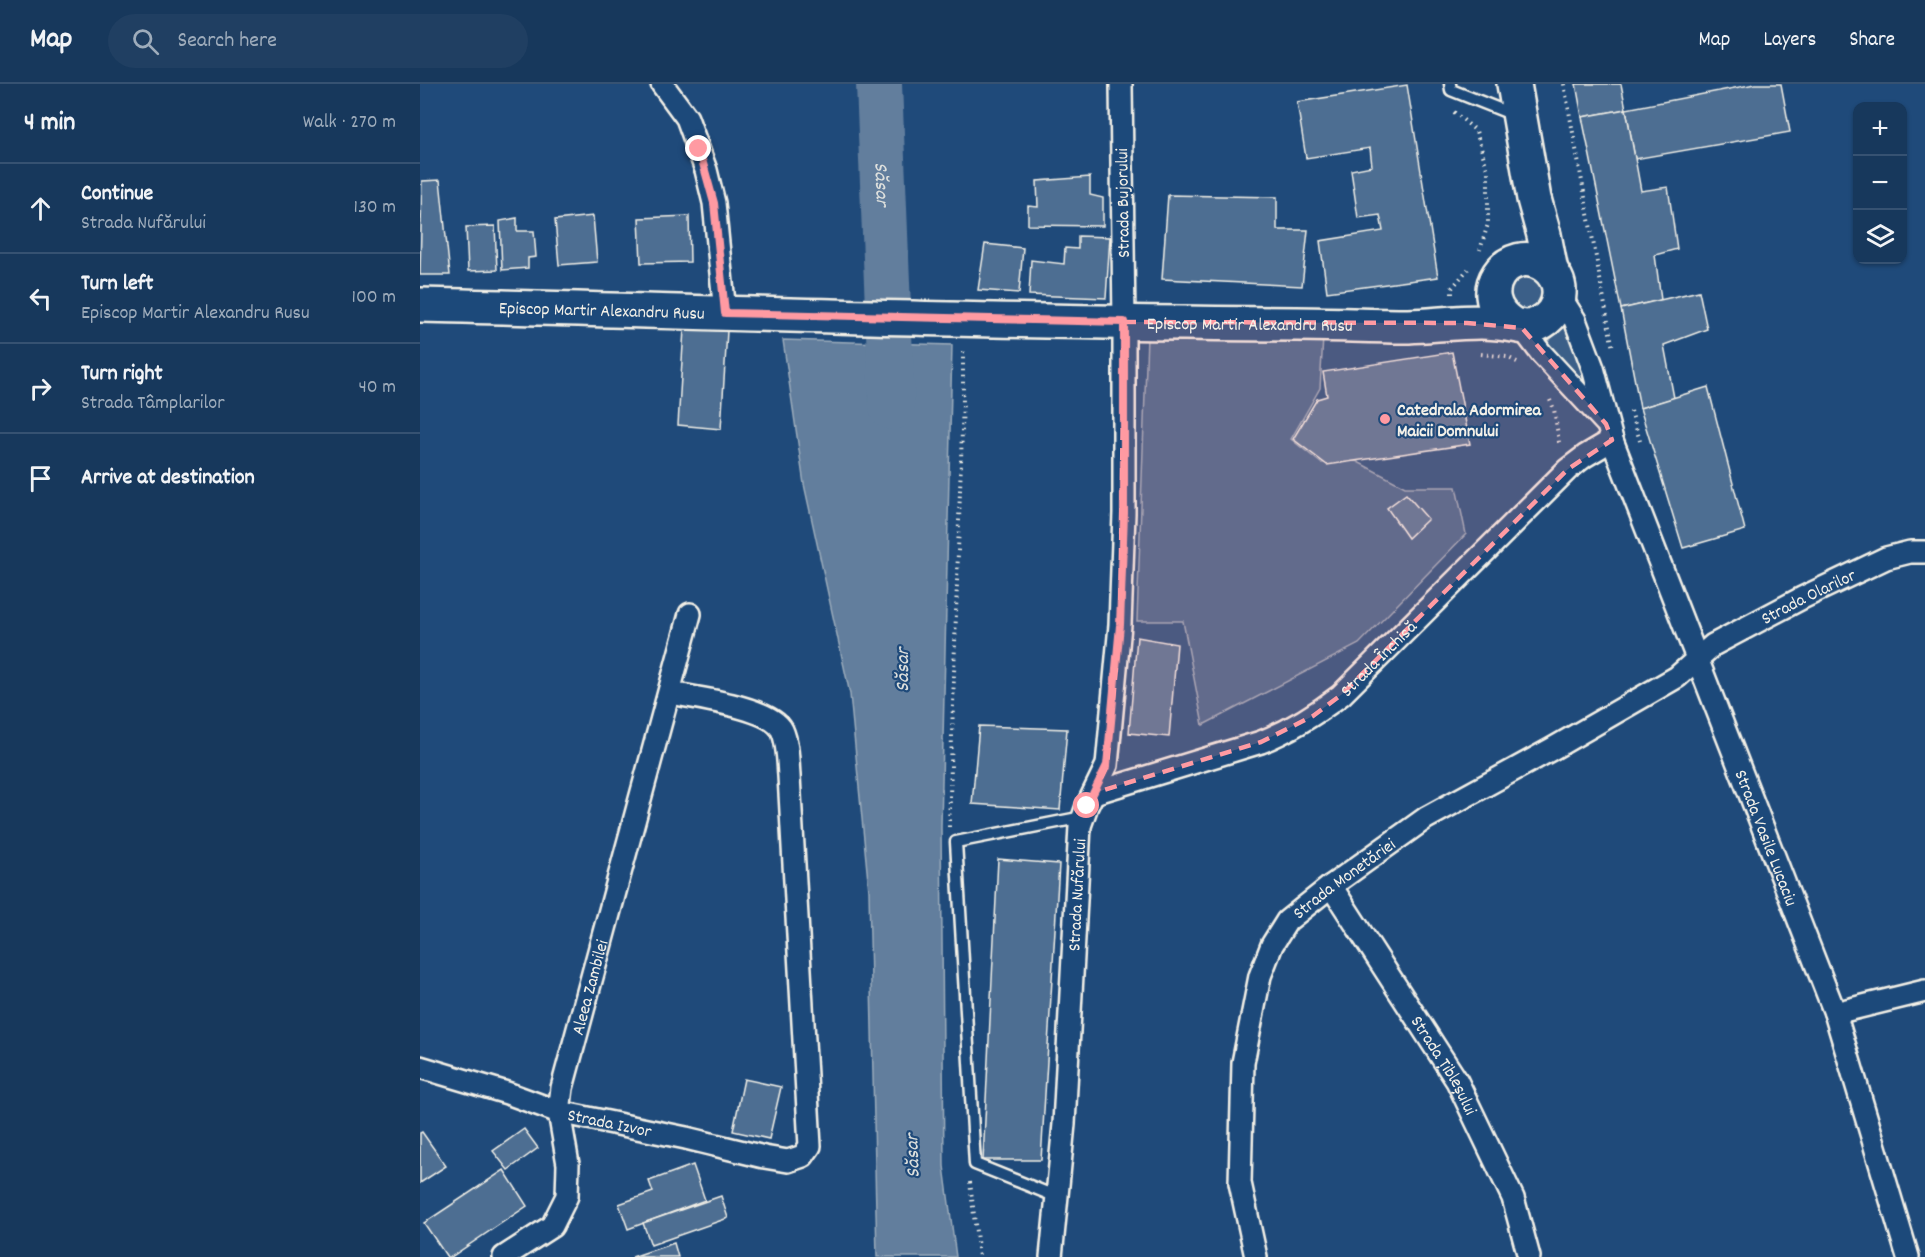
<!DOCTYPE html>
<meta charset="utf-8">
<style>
body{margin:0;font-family:Dekko,sans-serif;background:#203f62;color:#f1f3f6}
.controls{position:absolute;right:18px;top:18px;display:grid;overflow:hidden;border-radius:12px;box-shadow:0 2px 4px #0004}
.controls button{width:54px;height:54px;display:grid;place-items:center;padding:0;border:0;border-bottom:2px solid #365272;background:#17385c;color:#f1f3f6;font:30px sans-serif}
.stop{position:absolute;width:18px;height:18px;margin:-14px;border:4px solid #ff9aa2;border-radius:50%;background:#fff}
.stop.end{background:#ff9aa2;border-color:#fff;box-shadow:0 2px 6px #0008}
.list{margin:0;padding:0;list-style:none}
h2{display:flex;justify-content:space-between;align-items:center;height:78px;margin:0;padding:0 24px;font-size:26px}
h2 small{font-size:20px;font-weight:400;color:#9eacbb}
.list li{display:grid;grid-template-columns:39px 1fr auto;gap:18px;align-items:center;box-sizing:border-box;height:90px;padding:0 24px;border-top:2px solid #365272}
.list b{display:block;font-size:22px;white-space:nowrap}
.list p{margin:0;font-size:20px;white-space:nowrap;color:#9eacbb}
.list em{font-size:20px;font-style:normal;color:#9eacbb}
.icon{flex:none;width:33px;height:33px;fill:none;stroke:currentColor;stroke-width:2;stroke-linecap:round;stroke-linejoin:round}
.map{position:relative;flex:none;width:1505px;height:1173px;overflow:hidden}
header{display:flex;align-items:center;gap:36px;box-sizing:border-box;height:84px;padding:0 30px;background:#17385c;border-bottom:2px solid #365272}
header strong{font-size:28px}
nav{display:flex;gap:33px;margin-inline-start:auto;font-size:21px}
.search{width:420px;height:54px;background:#203f62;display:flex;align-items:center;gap:15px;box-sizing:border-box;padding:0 21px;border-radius:33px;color:#9eacbb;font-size:22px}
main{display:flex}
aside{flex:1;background:#17385c}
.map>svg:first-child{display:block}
.green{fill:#3a5f88;stroke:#97a8b8;stroke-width:1.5}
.water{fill:#627e9d;stroke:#9cacbb;stroke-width:1.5}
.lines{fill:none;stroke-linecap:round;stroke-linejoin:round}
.river{stroke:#627e9d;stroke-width:46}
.building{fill:#4d6e92;stroke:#f4f1e8;stroke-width:1.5}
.lane-casing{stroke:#f4f1e8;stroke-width:15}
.street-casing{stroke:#f4f1e8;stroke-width:26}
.primary-casing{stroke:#f4f1e8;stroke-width:38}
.path{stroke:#f4f1e8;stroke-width:4;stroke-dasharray:1.5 4.5;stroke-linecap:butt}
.lane{stroke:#1f4a7a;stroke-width:10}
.street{stroke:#1f4a7a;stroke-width:21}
.primary{stroke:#1f4a7a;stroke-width:33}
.route{stroke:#ff9aa2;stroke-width:8}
.marked{fill:#ff9aa2;fill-opacity:0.2;stroke:#ff9aa2;stroke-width:4.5;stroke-dasharray:12 8;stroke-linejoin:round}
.poi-dot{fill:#ff9aa2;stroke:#1f4a7a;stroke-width:2}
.labels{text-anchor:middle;stroke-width:4.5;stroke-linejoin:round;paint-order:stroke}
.street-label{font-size:18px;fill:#f4f1e8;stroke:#1f4a7a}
.poi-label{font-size:18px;font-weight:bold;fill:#f4f1e8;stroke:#1f4a7a;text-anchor:start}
.water-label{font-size:20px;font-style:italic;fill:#dee0dd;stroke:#1f4a7a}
</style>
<header>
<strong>Map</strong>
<div class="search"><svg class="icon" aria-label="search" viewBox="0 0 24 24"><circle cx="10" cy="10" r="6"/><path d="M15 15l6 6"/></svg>Search here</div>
<nav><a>Map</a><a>Layers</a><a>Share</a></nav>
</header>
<main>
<aside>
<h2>4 min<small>Walk · 270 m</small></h2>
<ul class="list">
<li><svg class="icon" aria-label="ahead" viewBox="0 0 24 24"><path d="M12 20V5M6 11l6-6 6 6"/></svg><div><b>Continue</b><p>Strada Nufărului</p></div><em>130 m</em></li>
<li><svg class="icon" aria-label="left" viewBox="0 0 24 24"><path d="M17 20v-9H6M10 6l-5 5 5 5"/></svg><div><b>Turn left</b><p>Episcop Martir Alexandru Rusu</p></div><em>100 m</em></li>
<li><svg class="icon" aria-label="right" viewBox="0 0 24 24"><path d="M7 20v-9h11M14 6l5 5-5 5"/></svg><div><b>Turn right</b><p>Strada Tâmplarilor</p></div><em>40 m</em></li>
<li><svg class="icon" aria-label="arrive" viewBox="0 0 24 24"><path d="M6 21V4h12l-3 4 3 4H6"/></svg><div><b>Arrive at destination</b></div></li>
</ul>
</aside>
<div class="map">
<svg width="1505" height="1173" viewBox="0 0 1505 1173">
<rect width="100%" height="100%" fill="#1f4a7a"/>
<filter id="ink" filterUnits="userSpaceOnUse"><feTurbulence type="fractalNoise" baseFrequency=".0167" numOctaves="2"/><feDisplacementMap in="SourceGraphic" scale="12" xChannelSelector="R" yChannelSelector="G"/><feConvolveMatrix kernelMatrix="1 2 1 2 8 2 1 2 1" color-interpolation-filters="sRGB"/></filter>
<g filter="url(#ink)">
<g class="green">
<path d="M1109,192C1128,200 1125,209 1119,224L1103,229L1090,219L1089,203C1095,196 1100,193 1109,192Z"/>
<polygon points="1146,241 1172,314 1126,259"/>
<polygon points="727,253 903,253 900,304 871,355 901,379 936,377 985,403 1036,403 1046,450 939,560 783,641 763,537 717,537"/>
</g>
<polygon class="water" points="363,256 532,261 521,742 524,1082 536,1173 457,1173 449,807 430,610 384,400"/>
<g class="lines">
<path class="river" id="s1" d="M459,0L472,323"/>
</g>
<g class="building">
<polygon points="1156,0 1201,0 1206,25 1162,33"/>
<polygon points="1335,0 1361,0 1370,48 1215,75 1206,25"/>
<polygon points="987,1 1018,193 907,208 900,157 963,147 960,131 938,134 931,86 952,82 950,64 886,74 877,18"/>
<polygon points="1206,25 1221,107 1248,103 1257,165 1235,171 1241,216 1201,225 1162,33"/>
<polygon points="670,93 670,111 683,114 683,142 608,141 608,122 618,123 617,97"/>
<polygon points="20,96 30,191 0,191 2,97"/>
<polygon points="748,111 857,113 857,146 888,146 882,202 742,195"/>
<polygon points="173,132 177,178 139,181 135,136"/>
<polygon points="269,132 270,178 221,179 219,134"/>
<polygon points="97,134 97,147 114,147 116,173 108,174 108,184 82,186 80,137"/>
<polygon points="75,142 77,186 48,187 46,143"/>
<polygon points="658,152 690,153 686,214 609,211 611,176 644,180 645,164 658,165"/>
<polygon points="565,160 603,164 599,209 558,206"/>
<polygon points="1279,207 1287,245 1244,261 1254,314 1220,324 1201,225"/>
<polygon points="264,245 307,247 301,345 258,341"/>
<polygon points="1032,268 1050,360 907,381 873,355 897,315 907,312 903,288"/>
<polygon points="1288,303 1325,446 1263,464 1220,324"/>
<polygon points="986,410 1008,435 988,454 967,424"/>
<polygon points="717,553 757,560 749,653 709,649"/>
<polygon points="559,642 647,645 640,726 552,720"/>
<polygon points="578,775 639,780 621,1076 563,1076"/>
<polygon points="324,995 361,1003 349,1055 313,1047"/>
<polygon points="104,1045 118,1064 88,1086 73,1067"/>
<polygon points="2,1048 26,1082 0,1099 0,1049"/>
<polygon points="273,1081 285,1116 208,1145 199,1120 233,1108 229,1097"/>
<polygon points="84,1086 107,1122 31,1173 27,1173 4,1139"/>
<polygon points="301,1112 308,1134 231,1161 223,1139"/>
<polygon points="254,1159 258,1173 212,1173"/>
</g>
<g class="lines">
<g class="lane-casing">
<g id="lane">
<polyline points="1030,0 1031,6 1094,31"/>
<polyline points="637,1113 555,1080 536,758 663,733"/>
</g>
</g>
<g class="street-casing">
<g id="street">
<polyline points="242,0 267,34 286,86 294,119 305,229"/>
<path id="s2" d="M1139,211L1155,236L1173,284L1192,356L1415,929L1488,1173"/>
<polyline points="1102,244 1121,269 1185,338"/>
<path id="s3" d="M674,709L841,658C871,646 896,630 921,611L1148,385L1165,372L1192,356"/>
<path id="s4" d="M911,802L1037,997L1093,1114L1109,1173"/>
<polyline points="1415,929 1505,907"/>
<path id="s5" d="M0,983L87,1009L139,1028L266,1054L344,1073L368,1077L383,1072L390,1062L369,692C368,678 368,659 362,646C350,623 275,614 250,609"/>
<path id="s6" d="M84,1173L132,1142L147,1112L148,1080L139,1028L142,1004L270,530"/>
<path id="s7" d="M631,1173L644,1040L660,742L667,722L687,681L700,541L704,429V238L701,0"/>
<path id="s8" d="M836,1173L820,1099L823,979L840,892L852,861L867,837L911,802L1006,734L1132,665L1257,593L1293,561L1382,514L1466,474L1490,468H1505"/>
</g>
</g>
<g class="primary-casing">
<g id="primary">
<polyline points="1094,0 1114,115 1124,151 1131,187"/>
<path id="s9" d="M0,221C292,228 585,239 877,240C914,240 951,242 989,242C1013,241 1037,238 1061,238C1069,238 1078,239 1087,240C1099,241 1106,246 1118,240C1130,235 1139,223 1139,210C1140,199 1134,188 1125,182C1089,157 1048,211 1092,240"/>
</g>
</g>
<g class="path">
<polyline points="1144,0 1193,265"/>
<polyline points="1034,28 1056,47 1068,88 1068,140 1060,166"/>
<polyline points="1032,210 1032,204 1048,185"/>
<polyline points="1061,270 1087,273 1097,278"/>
<polyline points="1130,316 1134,325 1139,358 1141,361"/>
<polyline points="1211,327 1220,357"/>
<polyline points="529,743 543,315 543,265"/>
<polyline points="550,1098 559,1173"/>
</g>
<use href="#lane" class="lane"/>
<use href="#street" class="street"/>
<use href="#primary" class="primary"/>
</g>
</g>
<g class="lines" filter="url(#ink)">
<polyline class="route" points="279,65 294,119 305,229 704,238 704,429 700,541 687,681 667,722"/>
</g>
<path class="marked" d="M704,238L1047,239L1102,244L1186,340L1192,356L1148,385L921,611L893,632L841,658L674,709L687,681L700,541Z"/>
<circle class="poi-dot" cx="965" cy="335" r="6"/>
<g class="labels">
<g class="street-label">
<text transform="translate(702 119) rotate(-91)" y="6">Strada Bujorului</text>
<text dy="6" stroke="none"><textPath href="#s9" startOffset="182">Episcop Martir Alexandru Rusu</textPath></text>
<text dy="6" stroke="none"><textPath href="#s9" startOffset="830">Episcop Martir Alexandru Rusu</textPath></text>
<text dy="6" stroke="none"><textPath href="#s8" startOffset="962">Strada Olarilor</textPath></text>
<text dy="6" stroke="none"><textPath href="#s3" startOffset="320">Strada Închisă</textPath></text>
<text dy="6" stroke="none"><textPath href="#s2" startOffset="582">Strada Vasile Lucaciu</textPath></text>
<text dy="6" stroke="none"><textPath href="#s8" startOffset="417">Strada Monetăriei</textPath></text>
<text dy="6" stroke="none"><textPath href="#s7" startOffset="363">Strada Nufărului</textPath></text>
<text dy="6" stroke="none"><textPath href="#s6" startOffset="304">Aleea Zambilei</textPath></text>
<text dy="6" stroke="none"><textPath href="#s4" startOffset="212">Strada Țibleșului</textPath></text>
<text dy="6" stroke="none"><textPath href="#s5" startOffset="198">Strada Izvor</textPath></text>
</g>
<g class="poi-label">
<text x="977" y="331">Catedrala Adormirea<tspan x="977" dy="21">Maicii Domnului</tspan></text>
</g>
<g class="water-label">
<text dy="7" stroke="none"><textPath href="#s1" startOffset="100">Săsar</textPath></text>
<text transform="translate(481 586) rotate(-90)" y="7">Săsar</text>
<text transform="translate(491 1072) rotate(-92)" y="7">Săsar</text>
</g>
</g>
</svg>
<div class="controls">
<button>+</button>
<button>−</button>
<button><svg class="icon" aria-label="layers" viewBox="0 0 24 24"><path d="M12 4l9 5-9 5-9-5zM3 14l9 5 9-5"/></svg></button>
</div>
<div class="stop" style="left:667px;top:722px"></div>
<div class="stop end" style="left:279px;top:65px"></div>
</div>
</main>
